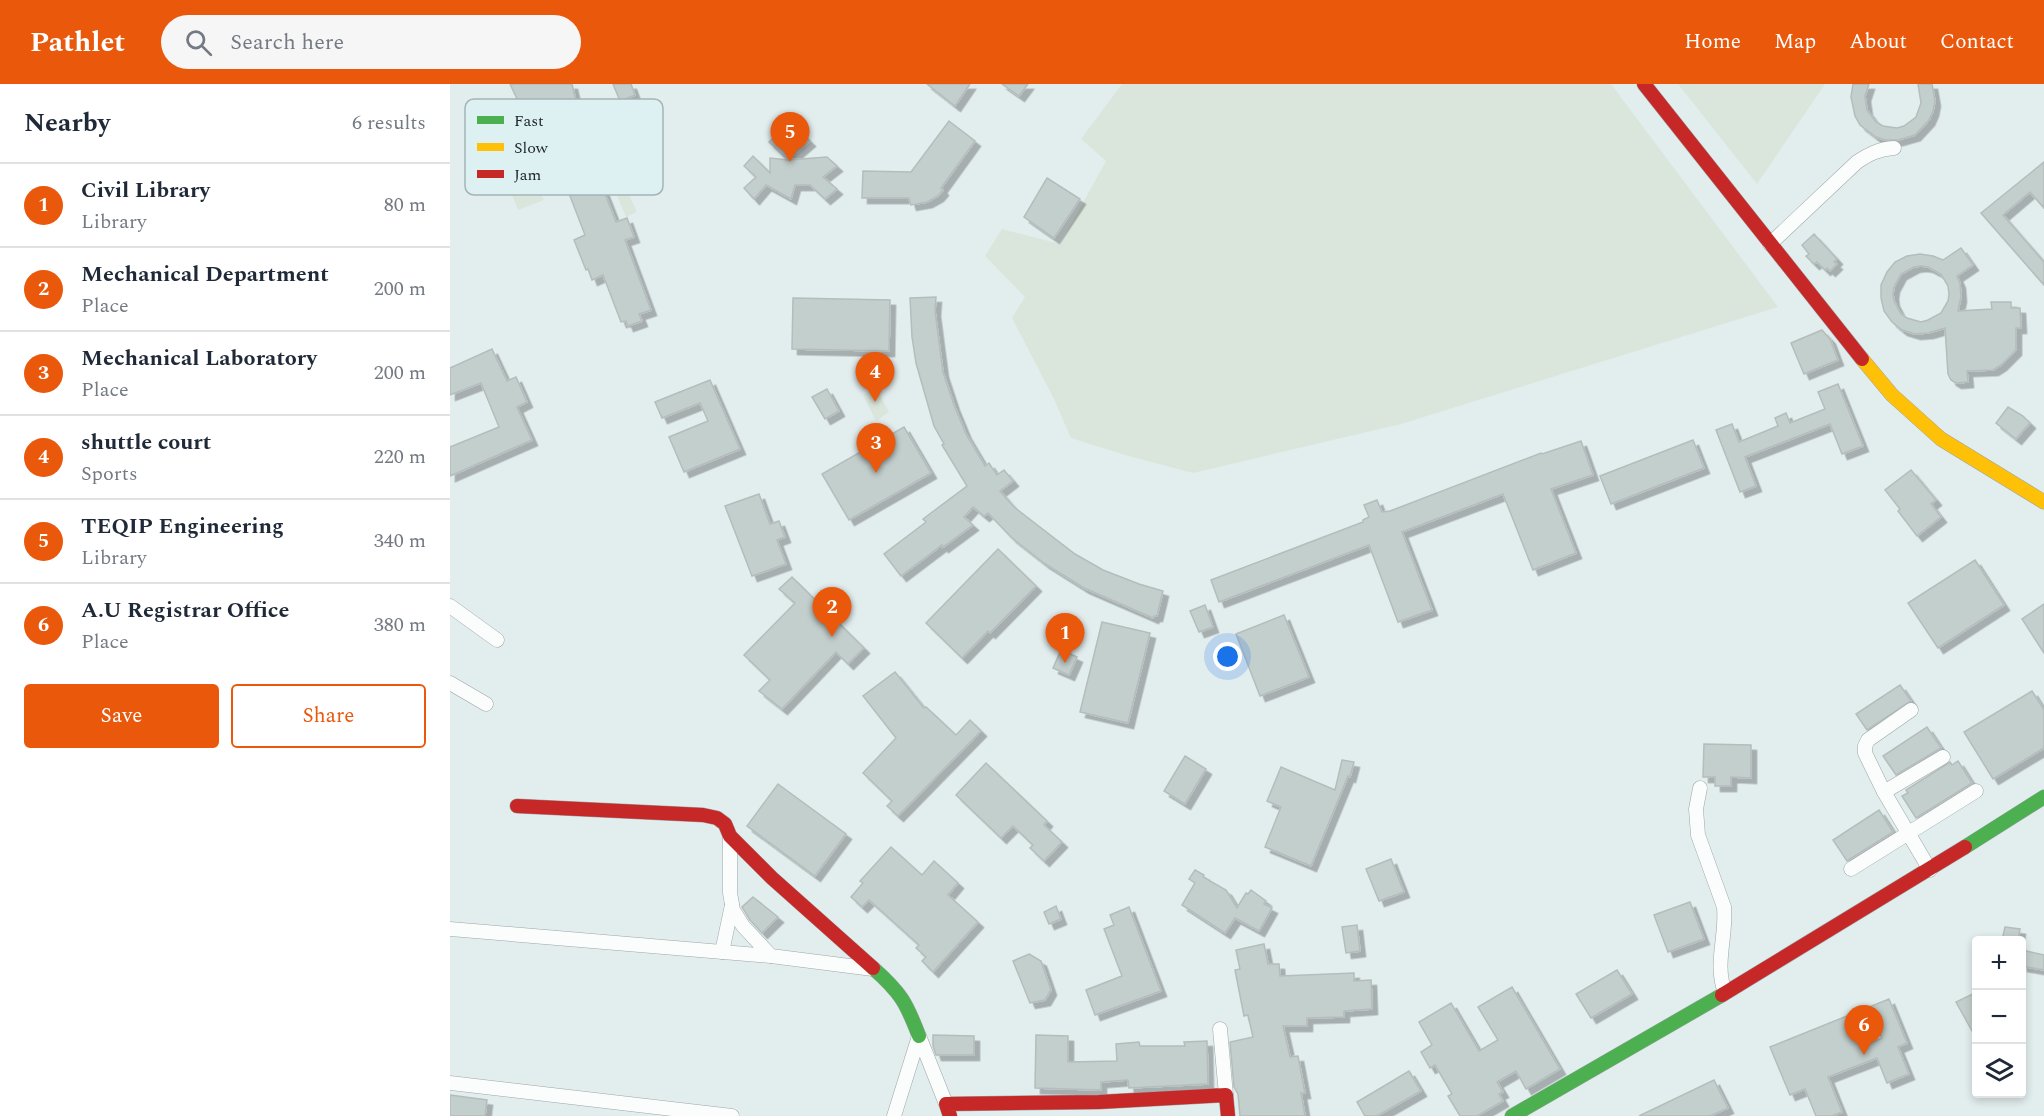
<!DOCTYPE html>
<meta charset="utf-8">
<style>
body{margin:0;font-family:Spectral,serif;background:#f6f6f7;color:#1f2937}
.controls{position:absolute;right:18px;bottom:18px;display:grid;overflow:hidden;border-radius:6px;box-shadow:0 3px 9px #0003}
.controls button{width:54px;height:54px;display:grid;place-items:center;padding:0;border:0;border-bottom:2px solid #e0e1e3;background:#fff;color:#1f2937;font:30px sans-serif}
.you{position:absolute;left:778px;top:573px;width:21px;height:21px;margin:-15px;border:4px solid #fff;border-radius:50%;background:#1a73e8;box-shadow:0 0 0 9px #1a73e833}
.badge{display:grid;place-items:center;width:39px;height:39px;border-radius:50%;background:#ea580c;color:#fff;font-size:20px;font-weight:700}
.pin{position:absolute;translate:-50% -50px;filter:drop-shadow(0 2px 3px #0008)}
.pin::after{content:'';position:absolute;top:32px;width:21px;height:18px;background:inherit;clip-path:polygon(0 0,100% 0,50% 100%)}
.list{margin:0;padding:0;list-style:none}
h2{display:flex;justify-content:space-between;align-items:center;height:78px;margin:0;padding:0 24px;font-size:26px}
h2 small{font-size:20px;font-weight:400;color:#747a83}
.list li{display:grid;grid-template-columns:39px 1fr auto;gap:18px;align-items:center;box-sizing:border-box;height:84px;padding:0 24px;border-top:2px solid #e0e1e3}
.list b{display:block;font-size:22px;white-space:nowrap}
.list p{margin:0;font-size:20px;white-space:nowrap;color:#747a83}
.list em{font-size:20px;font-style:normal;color:#747a83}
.actions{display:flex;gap:12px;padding:18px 24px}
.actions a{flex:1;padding:14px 0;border:2px solid #ea580c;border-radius:6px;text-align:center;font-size:21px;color:#ea580c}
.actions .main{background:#ea580c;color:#fff}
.icon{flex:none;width:33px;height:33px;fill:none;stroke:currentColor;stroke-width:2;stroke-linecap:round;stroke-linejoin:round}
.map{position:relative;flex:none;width:1594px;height:1032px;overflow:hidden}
header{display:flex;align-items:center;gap:36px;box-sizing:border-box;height:84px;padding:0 30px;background:#ea580c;color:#fff}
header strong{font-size:28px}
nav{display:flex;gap:33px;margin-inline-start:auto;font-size:21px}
.search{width:420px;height:54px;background:#f6f6f7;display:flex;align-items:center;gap:15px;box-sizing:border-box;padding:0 21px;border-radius:33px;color:#747a83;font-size:22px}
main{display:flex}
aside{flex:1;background:#fff}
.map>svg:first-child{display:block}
.green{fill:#dae6dc}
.building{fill:#c3cfcc;stroke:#b5bdbc;stroke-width:1.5;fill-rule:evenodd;filter:url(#shadow)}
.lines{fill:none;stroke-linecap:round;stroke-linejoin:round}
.street-casing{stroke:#9ea6a7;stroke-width:15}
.fast-casing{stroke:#9ea6a7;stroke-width:15}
.slow-casing{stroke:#9ea6a7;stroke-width:15}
.jam-casing{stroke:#9ea6a7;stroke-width:15}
.street{stroke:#fbfcfc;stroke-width:14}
.fast{stroke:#4caf50;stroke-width:14}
.slow{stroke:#ffc107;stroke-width:14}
.jam{stroke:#c62828;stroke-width:14}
.key{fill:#ddf1f3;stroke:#a4b4b6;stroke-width:1.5}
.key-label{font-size:16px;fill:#202728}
</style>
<header>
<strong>Pathlet</strong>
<div class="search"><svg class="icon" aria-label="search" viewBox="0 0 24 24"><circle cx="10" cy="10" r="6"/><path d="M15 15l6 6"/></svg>Search here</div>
<nav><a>Home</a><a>Map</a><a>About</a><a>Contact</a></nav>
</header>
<main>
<aside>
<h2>Nearby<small>6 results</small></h2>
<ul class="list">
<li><span class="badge">1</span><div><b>Civil Library</b><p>Library</p></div><em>80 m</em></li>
<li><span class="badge">2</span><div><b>Mechanical Department</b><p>Place</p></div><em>200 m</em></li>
<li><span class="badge">3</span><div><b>Mechanical Laboratory</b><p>Place</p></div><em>200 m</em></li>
<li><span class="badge">4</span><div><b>shuttle court</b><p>Sports</p></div><em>220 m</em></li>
<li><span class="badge">5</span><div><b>TEQIP Engineering</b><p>Library</p></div><em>340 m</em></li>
<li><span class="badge">6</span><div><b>A.U Registrar Office</b><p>Place</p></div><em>380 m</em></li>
</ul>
<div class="actions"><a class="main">Save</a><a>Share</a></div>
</aside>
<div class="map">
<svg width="1594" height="1032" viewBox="0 0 1594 1032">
<defs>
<filter id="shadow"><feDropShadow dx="5.5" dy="5.5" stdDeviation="0" flood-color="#0004"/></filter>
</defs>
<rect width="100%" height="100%" fill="#e2edee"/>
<g class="green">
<polygon points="672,0 1161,0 1328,223 951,340 743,389 675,371 621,354 603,313 562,234 575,213 535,172 552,145 610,160 656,77 631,55"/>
<polygon points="1228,0 1375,0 1307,100"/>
<polygon points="81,84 94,116 68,126 56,96"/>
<polygon points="175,102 187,128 176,133 165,107"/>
<polygon points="426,304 439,328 426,337 413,311"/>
</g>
<g class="building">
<polygon points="60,0 122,0 129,30 95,36 99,47 85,53"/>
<polygon points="163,0 181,0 185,11 170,17"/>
<polygon points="477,0 520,0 505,22"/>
<polygon points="552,0 578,0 569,12"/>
<polygon points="1403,0 1419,0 1415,12 1417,26 1426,38 1433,42 1447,44 1454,42 1466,33 1471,19 1468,0 1482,0 1485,17 1483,27 1479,36 1465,51 1448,56 1435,56 1426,53 1410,41 1405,32 1401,13"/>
<polygon points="499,37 525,57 491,104 493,106 488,112 477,118 461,121 459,114 412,114 413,87 461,88"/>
<polygon points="340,38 360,57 338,76 377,73 387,82 373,93 387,105 375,115 360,101 345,101 341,115 316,101 304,115 294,104 306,93 294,82 303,72 320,89 320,74 338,76 319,58"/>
<polygon points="141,74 166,138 177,134 184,153 175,156 201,226 189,230 192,237 178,242 176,237 171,238 153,191 142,196 138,185 136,186 124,156 135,151 110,86"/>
<polygon points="1594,78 1594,124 1580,108 1553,131 1594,178 1594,201 1531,129"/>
<polygon points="597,94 630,115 604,154 574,133"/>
<polygon points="1364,150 1387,175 1384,178 1387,180 1380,187 1377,184 1375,186 1367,178 1364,180 1356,172 1359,170 1352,161"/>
<path d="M1511,164L1523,181L1507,192L1510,199L1511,213L1508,227L1542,225L1541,218H1561V224H1570L1571,244H1566V266L1551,281L1543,286L1517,287L1518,298L1506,299L1501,296L1498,290L1495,244L1478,249L1465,250L1452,246L1442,238L1434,227L1431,214V201L1437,188L1445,178L1457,172L1470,170L1483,172L1493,176ZM1471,182L1478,183L1491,190L1498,202L1499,210L1498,217L1491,229L1478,236L1471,238L1457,234L1451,230L1444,217L1443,210L1444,203L1451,190L1464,183Z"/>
<polygon points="486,213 485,227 493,288 504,321 516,350 535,382 539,379 547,391 554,386 563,397 550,407 564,423 625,470 653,486 689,500 713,507 707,532 704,532 703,534 634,504 594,479 562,454 538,429 534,432 523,423 514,433 523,441 493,463 492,461 451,492 434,470 476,438 473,435 517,402 492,361 494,360 484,342 466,279 462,253 460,214"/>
<polygon points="343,214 440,216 439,267 342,265"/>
<polygon points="1372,246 1380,255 1388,276 1354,290 1341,259"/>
<polygon points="42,265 57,297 66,293 77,318 67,323 82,356 0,392 0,363 49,343 31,299 0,311 0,284"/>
<polygon points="260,296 290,365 234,388 219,353 258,337 250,319 212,334 205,318"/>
<polygon points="1388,300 1413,362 1392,370 1380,340 1295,373 1306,402 1290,408 1266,346 1282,340 1289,358 1328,342 1325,334 1336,329 1340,339 1375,325 1368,308"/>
<polygon points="377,305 389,327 375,335 362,313"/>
<polygon points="1558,323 1573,332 1580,339 1566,355 1546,339"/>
<polygon points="454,343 481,389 399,436 372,390"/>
<polygon points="1243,356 1254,384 1161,420 1150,392"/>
<polygon points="1131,357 1143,391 1101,405 1126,469 1083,486 1053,410 952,448 982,526 948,538 919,461 769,518 761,496 913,438 913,436 919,433 914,421 927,416 932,428 940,427 1091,369 1092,370"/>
<polygon points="1461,386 1486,416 1481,420 1491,433 1467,452 1448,427 1450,425 1435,406"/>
<polygon points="309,410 320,440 329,437 335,453 327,456 336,480 302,492 275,422"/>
<polygon points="548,465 586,502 540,549 538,547 512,574 476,539"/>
<polygon points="1525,476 1554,521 1488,564 1458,519"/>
<polygon points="342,493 414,564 398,580 386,568 332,625 309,607 320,596 294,571 345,519 329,505"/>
<polygon points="1594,520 1594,569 1572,535"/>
<polygon points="755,521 763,543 749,548 740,527"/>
<polygon points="834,531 859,593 810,612 786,550"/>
<polygon points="652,538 700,549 678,639 630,628"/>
<polygon points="611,566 627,573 619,591 603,584"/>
<polygon points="445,588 474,624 476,623 506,651 520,636 531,647 448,732 437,722 442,717 413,689 446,654 413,612"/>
<polygon points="1450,601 1461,617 1417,646 1406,630"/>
<polygon points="1582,607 1594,626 1594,664 1543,695 1514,648"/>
<polygon points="1477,643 1491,664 1446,691 1433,672"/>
<polygon points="1254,660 1301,661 1301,694 1281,693 1281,702 1265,702 1265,693 1253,693"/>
<polygon points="735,672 756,685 735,720 714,707"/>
<polygon points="892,676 904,678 900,693 898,692 861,782 815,763 831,723 817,717 831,683 885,706"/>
<polygon points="1508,677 1522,699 1466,734 1452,712 1458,709 1456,706 1500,678 1502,681"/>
<polygon points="536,679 597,737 594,741 612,758 594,777 580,764 583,761 563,742 551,754 506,711"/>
<polygon points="328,700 396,750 365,792 297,742"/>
<polygon points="1429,726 1443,748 1397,777 1383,756"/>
<polygon points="441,763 472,791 484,777 508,799 498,811 528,838 483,888 472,877 476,873 466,864 469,861 419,816 412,823 401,813 413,799 410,797"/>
<polygon points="941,775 954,808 929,817 916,785"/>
<polygon points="745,786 754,791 753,793 776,806 787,824 796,809 798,810 801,806 816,817 814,820 822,824 809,847 785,834 775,849 732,821 745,799 739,795"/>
<polygon points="303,813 328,833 312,849 300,836 292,823"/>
<polygon points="1240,818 1254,855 1218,868 1204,831"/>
<polygon points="606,822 611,835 599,840 594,828"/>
<polygon points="679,823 711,907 645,931 636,906 672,892 654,845 664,841 660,831"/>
<polygon points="907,841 910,867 896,869 892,843"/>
<polygon points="1555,843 1570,845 1568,856 1552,856"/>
<polygon points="814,860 818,880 829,880 830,892 904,889 904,897 921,896 922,925 894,927 894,933 857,934 857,942 833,942 840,973 848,972 855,1009 851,1009 855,1032 790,1032 788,1010 784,1003 780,958 803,953 798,931 794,932 785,886 790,885 786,866"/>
<polygon points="1572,866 1594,871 1594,886 1572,882"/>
<polygon points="579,870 591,877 601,906 595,916 580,919 563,877"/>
<polygon points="1167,886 1182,910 1141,934 1126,910"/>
<polygon points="1062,903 1110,985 1076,1005 1066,987 1047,998 1053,1008 1049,1010 1053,1017 1027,1032 1010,1032 998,1012 1002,1010 985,981 980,984 971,968 982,961 969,938 1001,919 1029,967 1048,956 1028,923"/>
<polygon points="1527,908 1527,956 1506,918"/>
<path d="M1439,915L1457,959L1448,963L1459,990L1437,999L1427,974L1378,993L1392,1028L1382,1032H1366L1355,1005L1340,1011L1320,963ZM1423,936L1432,954L1411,963L1403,945Z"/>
<polygon points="483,951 524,952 524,971 486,971 483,962"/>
<polygon points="586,951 618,952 618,978 667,977 666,960 689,958 690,962 735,962 734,958 757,957 758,1000 679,1004 678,996 651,998 651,1006 585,1004"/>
<polygon points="959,987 971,1007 927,1032 915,1032 907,1018"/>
<polygon points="1264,996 1278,1024 1260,1032 1189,1032"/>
<polygon points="0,1011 37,1016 35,1032 0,1032"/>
</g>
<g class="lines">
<g class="street-casing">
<g id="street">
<path d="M1320,160L1407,78C1419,70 1429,65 1444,64"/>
<polyline points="0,522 47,556"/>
<polyline points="0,599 36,620"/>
<polyline points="1461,626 1418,656 1415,662 1415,669 1434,708 1480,786"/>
<path d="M1250,704L1246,725L1248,751L1274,823C1277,852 1264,880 1275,908"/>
<polyline points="1434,708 1493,673"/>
<polyline points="280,752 280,809 283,826 293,842 321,872 423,885"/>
<polyline points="1401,785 1526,707"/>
<polyline points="0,845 321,872"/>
<polyline points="272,868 282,821"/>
<polyline points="770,945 776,1011"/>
<polyline points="0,999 282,1032"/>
<polyline points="444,1032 469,952 496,1020"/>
</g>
</g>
<g class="fast-casing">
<g id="fast">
<polyline points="1515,763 1594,713"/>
<path d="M423,884C451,909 456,918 469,952"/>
<polyline points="1062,1032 1272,911"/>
</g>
</g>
<g class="slow-casing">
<polyline id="slow" points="1412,275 1442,311 1491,355 1594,418"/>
</g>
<g class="jam-casing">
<g id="jam">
<polyline points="1194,0 1412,275"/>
<polyline points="67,722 253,731 267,734 275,740 280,752 322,794 423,884"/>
<polyline points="1272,911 1515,763"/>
<polyline points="500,1032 496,1020 649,1018 776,1011 778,1032"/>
</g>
</g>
<use href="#street" class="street"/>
<use href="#fast" class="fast"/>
<use href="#slow" class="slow"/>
<use href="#jam" class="jam"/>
</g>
<rect x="15" y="15" width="198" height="96" rx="9" class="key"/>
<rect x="27" y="32" width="27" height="8" fill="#4caf50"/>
<rect x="27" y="59" width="27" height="8" fill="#ffc107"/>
<rect x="27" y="86" width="27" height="8" fill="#c62828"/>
<g class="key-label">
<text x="64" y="42">Fast</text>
<text x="64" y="69">Slow</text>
<text x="64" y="96">Jam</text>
</g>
</svg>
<div class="controls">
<button>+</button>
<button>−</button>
<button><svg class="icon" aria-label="layers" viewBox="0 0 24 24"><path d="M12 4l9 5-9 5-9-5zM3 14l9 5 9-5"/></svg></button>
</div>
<div class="you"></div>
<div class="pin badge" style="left:615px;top:579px">1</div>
<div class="pin badge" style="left:382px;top:553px">2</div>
<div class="pin badge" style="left:426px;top:389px">3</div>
<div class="pin badge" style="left:425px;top:318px">4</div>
<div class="pin badge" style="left:340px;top:78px">5</div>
<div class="pin badge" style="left:1414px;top:971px">6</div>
</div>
</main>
